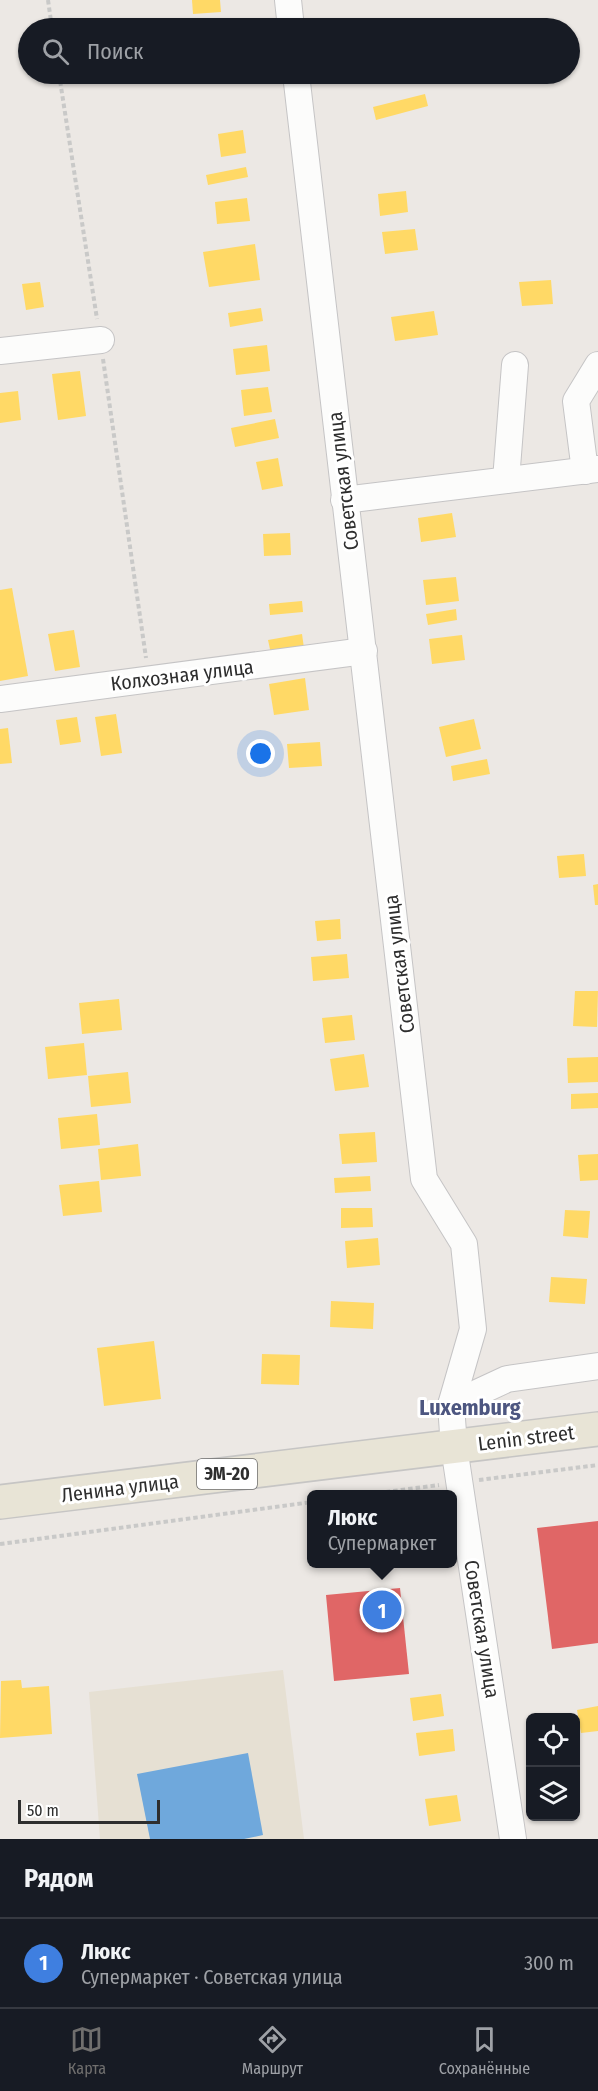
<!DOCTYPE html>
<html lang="ru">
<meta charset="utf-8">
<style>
body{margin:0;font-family:"Fira Sans Condensed",sans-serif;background:#242831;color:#f1f3f6}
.controls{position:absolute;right:18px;bottom:18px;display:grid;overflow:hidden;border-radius:9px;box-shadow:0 2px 4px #0004}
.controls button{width:54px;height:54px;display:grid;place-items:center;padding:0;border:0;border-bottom:2px solid #363941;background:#171b24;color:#f1f3f6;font:30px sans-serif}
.scale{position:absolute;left:18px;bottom:15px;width:142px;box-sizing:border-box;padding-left:6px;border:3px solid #2e2e2e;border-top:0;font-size:16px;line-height:21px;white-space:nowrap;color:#2e2e2e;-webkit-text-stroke:4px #fff;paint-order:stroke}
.you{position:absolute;left:261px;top:754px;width:21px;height:21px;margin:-15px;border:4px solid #fff;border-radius:50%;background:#1a73e8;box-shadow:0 0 0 9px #1a73e833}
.badge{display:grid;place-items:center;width:39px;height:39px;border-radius:50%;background:#706f6e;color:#fff;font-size:20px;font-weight:700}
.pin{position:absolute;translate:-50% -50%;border:3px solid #fff;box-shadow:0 2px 6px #0006}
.popup{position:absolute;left:307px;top:1490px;width:150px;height:78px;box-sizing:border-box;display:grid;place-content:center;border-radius:9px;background:#171b24;filter:drop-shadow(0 2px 4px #0005);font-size:20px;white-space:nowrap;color:#9ea1a6}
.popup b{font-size:22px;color:#f1f3f6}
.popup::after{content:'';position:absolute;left:50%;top:100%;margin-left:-12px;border:12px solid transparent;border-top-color:#171b24}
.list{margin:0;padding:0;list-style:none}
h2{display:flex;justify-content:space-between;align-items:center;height:78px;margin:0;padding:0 24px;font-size:26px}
h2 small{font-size:20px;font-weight:400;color:#9ea1a6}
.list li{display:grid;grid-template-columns:39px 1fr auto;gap:18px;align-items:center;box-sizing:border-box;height:90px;padding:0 24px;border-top:2px solid #363941}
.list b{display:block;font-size:22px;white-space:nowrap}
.list p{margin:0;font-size:20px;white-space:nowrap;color:#9ea1a6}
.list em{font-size:20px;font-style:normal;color:#9ea1a6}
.icon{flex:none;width:33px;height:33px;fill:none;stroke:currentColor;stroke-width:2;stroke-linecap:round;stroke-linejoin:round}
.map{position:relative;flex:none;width:598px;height:1839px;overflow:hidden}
.search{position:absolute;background:#171b24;box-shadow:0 2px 4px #0004;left:18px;right:18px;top:18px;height:66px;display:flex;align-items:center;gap:15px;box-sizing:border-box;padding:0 21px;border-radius:33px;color:#9ea1a6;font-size:22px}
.sheet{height:168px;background:#171b24}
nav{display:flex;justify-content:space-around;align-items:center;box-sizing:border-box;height:84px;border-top:2px solid #363941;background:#171b24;font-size:16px;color:#9ea1a6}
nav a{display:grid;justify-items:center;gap:3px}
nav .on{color:#706f6e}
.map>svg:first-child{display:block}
.education{fill:#e6e0d3}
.homes{fill:#ffd966}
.shops{fill:#e06666}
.schools{fill:#6fa8dc}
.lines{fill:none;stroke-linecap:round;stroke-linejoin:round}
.minor-casing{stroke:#c5c4c5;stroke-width:28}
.major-casing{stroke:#c6c5c4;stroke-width:36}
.path{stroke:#c9c9c8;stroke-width:4;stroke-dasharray:4.5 3;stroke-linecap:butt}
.minor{stroke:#fcfcfb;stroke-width:26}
.major{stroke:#e8e4d6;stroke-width:33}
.labels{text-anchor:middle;stroke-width:6;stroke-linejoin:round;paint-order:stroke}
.shield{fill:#fff;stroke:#6d6d6d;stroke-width:1.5}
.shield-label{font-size:18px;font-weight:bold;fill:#2e2e2e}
.street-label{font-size:20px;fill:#2e2e2e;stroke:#fff}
.quarter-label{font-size:22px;font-weight:bold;fill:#4d5680;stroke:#fff}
</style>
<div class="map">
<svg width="598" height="1839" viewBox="0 0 598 1839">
<rect width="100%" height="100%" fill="#ece8e4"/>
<polygon class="education" points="283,1670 304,1839 100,1839 89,1692"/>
<g class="homes">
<polygon points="192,0 220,0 221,12 193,14"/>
<polygon points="425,94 428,106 376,120 373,107"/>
<polygon points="243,130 246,153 221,157 218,134"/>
<polygon points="246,167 248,177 208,185 206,175"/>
<polygon points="406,191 408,212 380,216 378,194"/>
<polygon points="247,198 250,221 217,224 215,202"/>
<polygon points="415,229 418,250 385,254 382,232"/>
<polygon points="255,244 260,280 209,287 203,252"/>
<polygon points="551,280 553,304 522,306 519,282"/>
<polygon points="40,282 44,307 26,310 22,284"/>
<polygon points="261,308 263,321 230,327 228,313"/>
<polygon points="434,311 438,335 395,341 391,317"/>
<polygon points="267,345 270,371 236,375 233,349"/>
<polygon points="80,371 86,416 58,420 52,374"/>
<polygon points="268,387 272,412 244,416 241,390"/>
<polygon points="18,391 21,420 0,423 0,393"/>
<polygon points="275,419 279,438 235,447 231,428"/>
<polygon points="278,458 283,486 262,490 256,462"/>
<polygon points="452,513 456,537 421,542 418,518"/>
<polygon points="290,533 291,555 264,556 263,534"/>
<polygon points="456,577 459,601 426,605 423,580"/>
<polygon points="12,588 28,676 0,681 0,590"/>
<polygon points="302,601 303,612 270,615 269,604"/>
<polygon points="456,609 457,620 428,625 426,614"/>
<polygon points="74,630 80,667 55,671 48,634"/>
<polygon points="302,634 304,648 271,654 268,640"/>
<polygon points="462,635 465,660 432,664 429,639"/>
<polygon points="305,678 309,710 274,715 269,684"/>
<polygon points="116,714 122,753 101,756 95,717"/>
<polygon points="77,717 81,742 60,745 56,720"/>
<polygon points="474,719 481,749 446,757 439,727"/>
<polygon points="8,728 12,763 0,764 0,729"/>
<polygon points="320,742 322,766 289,768 287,744"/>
<polygon points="487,759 490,774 453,781 451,766"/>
<polygon points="584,854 586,876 559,878 557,856"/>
<polygon points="598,884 598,905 595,905 593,885"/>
<polygon points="340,919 341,939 317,941 315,921"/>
<polygon points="347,954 349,978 313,981 311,957"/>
<polygon points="575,991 598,991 597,1027 573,1026"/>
<polygon points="119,999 122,1030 82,1034 79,1003"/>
<polygon points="352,1015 355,1040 325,1043 322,1018"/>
<polygon points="84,1043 87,1075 48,1079 45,1047"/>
<polygon points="364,1054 369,1087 335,1091 330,1059"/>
<polygon points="598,1057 598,1082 568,1083 567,1058"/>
<polygon points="128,1072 131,1103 91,1107 88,1076"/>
<polygon points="598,1093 598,1108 571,1109 571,1094"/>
<polygon points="97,1114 100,1145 61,1149 58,1118"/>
<polygon points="375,1132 377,1162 342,1164 339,1134"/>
<polygon points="138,1144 141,1176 101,1180 98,1149"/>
<polygon points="598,1154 598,1180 580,1181 578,1155"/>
<polygon points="370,1176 371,1191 335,1193 334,1178"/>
<polygon points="99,1181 102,1212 63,1216 59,1185"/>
<polygon points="341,1208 372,1208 373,1227 341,1228"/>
<polygon points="565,1210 590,1211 588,1238 563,1236"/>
<polygon points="378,1238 380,1265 347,1268 345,1241"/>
<polygon points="551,1277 587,1279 585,1304 549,1302"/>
<polygon points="331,1301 374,1303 373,1329 330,1327"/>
<polygon points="154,1341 161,1399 104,1406 97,1348"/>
<polygon points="262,1354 300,1355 299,1385 261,1384"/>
<polygon points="21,1680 22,1688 49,1686 52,1734 0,1738 1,1681"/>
<polygon points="441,1694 444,1716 413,1721 410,1698"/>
<polygon points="598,1706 598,1731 581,1733 577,1710"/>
<polygon points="453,1729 455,1751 419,1756 416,1733"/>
<polygon points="457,1795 461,1821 429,1826 425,1799"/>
</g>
<g class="shops">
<polygon points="598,1521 598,1643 552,1649 537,1528"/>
<polygon points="400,1588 409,1674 334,1681 326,1595"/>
</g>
<polygon class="schools" points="248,1753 263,1835 244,1839 150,1839 137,1774"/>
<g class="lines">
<g class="minor-casing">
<g id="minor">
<polyline points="288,0 291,28"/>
<polyline points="296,74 424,1179 464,1244 473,1329 451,1405 454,1447 513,1839"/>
<polyline points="0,351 101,340"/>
<polyline points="585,471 576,401 598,365"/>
<polyline points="506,480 515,365"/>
<polyline points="344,500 598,469"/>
<polyline points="0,699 364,651"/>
<polyline points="451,1405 507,1379 598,1366"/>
</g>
</g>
<g class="major-casing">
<polyline id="major" points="0,1502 598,1429"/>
</g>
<g class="path">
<polyline points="48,0 52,28"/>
<polyline points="59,74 97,319"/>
<polyline points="103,359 146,658"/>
<polyline points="479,1480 598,1465"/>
<polyline points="371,1494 439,1485"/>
<polyline points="0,1544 312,1502"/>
</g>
<use href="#minor" class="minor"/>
<use href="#major" class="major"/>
</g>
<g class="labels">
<rect class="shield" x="197" y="1459" width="60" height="30" rx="4.5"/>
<g class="shield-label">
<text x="227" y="1480">ЭМ-20</text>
</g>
<g class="street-label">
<text transform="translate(343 481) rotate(-97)" y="7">Советская улица</text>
<text transform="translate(182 675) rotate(-7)" y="7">Колхозная улица</text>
<text transform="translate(399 964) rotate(-97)" y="7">Советская улица</text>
<text transform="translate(526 1438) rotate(-7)" y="7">Lenin street</text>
<text transform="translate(120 1488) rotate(-7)" y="7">Ленина улица</text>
<text transform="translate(482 1629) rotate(81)" y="7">Советская улица</text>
</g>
<g class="quarter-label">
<text x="470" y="1415">Luxemburg</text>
</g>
</g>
</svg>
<div class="controls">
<button><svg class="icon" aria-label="locate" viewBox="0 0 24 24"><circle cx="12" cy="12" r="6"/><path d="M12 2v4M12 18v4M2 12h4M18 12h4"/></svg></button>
<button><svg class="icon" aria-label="layers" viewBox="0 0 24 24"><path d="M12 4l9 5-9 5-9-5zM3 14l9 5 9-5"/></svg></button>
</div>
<div class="scale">50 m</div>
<div class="you"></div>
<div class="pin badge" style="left:382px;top:1610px;background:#3f7fe0">1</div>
<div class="popup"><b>Люкс</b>Супермаркет</div>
<div class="search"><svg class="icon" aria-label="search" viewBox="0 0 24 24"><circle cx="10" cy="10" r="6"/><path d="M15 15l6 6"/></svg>Поиск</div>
</div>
<section class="sheet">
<h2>Рядом<small></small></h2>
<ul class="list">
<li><span class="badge" style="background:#3f7fe0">1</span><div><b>Люкс</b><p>Супермаркет · Советская улица</p></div><em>300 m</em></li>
</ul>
</section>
<nav>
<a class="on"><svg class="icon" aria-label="map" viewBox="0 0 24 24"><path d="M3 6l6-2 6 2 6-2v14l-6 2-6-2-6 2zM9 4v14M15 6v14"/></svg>Карта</a>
<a><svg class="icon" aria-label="directions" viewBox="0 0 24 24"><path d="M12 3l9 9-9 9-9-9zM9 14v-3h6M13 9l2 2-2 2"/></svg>Маршрут</a>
<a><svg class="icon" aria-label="saved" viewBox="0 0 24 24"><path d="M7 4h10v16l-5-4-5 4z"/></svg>Сохранённые</a>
</nav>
